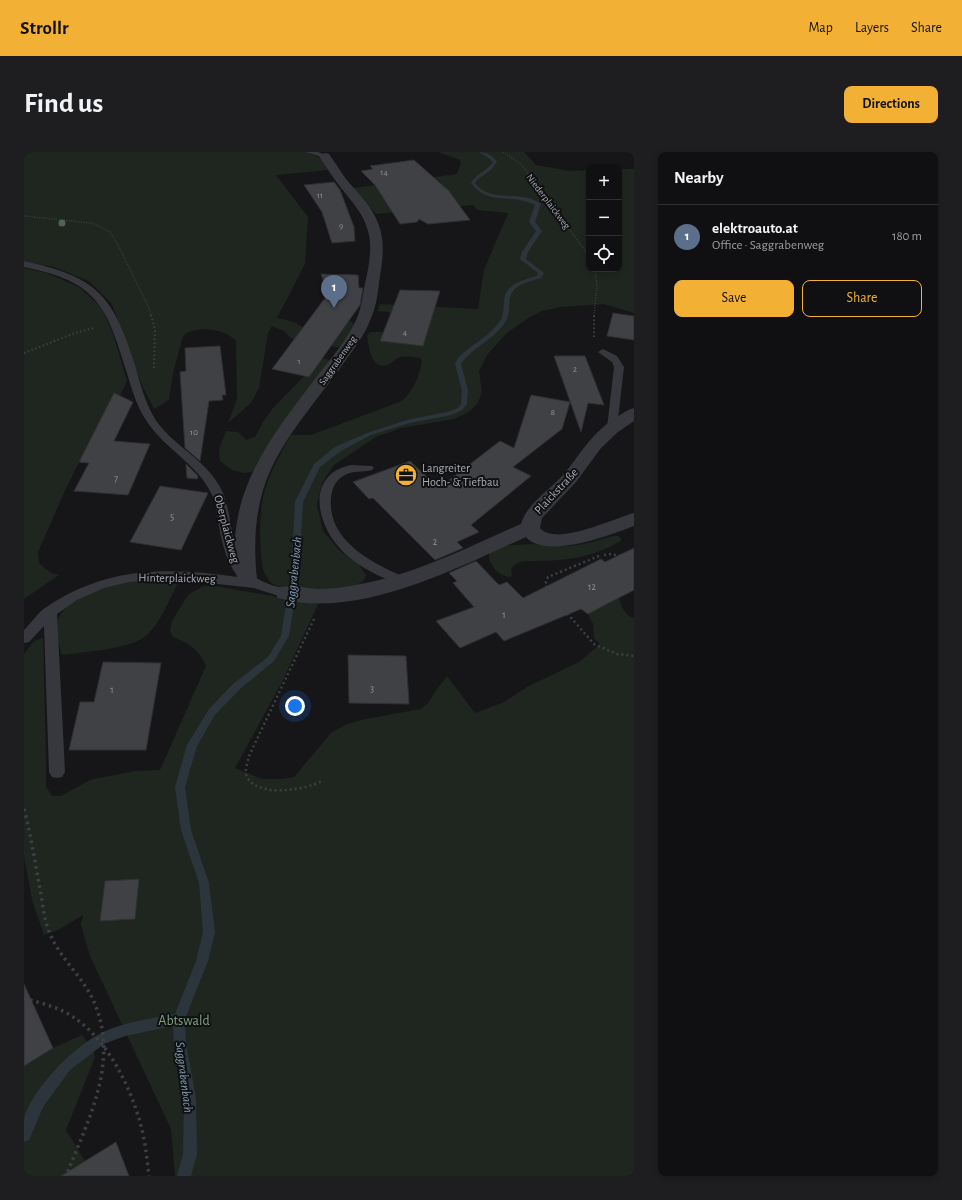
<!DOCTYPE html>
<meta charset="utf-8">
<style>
body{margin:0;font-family:"Alegreya Sans",sans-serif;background:#1e1e20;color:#f1f3f6}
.controls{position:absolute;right:12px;top:12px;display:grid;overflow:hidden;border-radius:8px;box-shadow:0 2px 6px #0003}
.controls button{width:36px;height:36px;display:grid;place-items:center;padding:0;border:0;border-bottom:1px solid #303032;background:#101012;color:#f1f3f6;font:20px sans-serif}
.you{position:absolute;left:271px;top:554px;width:14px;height:14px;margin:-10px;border:3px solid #fff;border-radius:50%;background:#1a73e8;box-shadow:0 0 0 6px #1a73e833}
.badge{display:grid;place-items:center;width:26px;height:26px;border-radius:50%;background:#f2b134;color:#fff;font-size:13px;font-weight:700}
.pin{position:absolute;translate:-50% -33px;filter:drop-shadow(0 1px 2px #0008)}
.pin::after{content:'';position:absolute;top:21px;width:14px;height:12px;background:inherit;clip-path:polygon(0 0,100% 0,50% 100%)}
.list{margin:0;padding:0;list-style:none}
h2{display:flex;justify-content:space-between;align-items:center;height:52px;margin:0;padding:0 16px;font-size:17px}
h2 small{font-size:13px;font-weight:400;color:#9c9d9f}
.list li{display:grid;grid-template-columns:26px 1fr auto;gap:12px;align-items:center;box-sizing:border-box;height:64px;padding:0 16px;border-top:1px solid #303032}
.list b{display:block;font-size:15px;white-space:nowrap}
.list p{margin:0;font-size:13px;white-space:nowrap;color:#9c9d9f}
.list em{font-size:13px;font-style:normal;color:#9c9d9f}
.actions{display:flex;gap:8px;padding:12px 16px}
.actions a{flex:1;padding:9px 0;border:1px solid #f2b134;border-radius:8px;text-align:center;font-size:14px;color:#f2b134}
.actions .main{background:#f2b134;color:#111}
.icon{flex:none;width:22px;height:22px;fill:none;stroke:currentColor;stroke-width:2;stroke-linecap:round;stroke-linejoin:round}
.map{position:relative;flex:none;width:610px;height:1024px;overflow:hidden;border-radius:8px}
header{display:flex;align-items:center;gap:24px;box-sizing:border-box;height:56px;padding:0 20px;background:#f2b134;color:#111}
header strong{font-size:19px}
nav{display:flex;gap:22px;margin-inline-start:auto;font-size:14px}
.intro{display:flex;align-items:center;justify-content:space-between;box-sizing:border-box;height:96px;padding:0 24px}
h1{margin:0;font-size:28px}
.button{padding:10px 18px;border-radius:8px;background:#f2b134;color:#111;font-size:14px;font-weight:700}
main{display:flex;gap:24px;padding:0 24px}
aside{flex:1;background:#101012;border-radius:8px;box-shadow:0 2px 6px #0003}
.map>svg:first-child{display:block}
.green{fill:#1e261f}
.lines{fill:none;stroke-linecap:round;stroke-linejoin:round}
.stream{fill:#2c353c;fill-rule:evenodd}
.building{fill:#404145;stroke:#303034}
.path-far3{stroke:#3d3f44;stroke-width:1.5;stroke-dasharray:1 1.5;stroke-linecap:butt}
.path-far2{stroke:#3d3f44;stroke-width:2;stroke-dasharray:1.5 2.5;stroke-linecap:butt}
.path-far1{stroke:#3d3f44;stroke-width:2.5;stroke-dasharray:2 3;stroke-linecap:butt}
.path{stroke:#3d3f44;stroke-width:3.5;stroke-dasharray:2.5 4;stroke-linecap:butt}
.lane{fill:#37383d;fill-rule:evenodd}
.street{fill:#37383d;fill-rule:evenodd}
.tree{fill:#506452}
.labels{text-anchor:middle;stroke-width:4;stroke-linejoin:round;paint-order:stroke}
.far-number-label{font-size:9px;fill:#8e929b}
.far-street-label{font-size:10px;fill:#a8adb8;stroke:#111113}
.number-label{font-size:10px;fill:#8e929b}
.poi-label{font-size:12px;fill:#a8adb8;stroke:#111113;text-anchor:start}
.street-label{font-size:12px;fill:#a8adb8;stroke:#111113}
.water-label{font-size:13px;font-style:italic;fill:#7f9bb3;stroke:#111113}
.near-park-label{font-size:14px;fill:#7fa381;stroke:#111113}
</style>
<header>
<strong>Strollr</strong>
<nav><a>Map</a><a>Layers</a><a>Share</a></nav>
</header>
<div class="intro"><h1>Find us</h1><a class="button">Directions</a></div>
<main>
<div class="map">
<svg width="610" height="1024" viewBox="0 0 610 1024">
<rect width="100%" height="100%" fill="#161618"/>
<g class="green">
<path d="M0,0H281L297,6L304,18L252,23L284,65L281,112L253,166C262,168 272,169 279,176L321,167L328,170L330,173L329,179L318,196L271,188L267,186L260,179L248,174L244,181L235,236L227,251L204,271L213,247L212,189C201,176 171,173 159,184L149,221L145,248L130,257L117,231L88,152L65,129L30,115L0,109Z"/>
<path d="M414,0H500L512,13L546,19L565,18V117H595V17H610V161L580,152L537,155L518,159L506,165L483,181L463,203L455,219L458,240L454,251L445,260L430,267L377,276L352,285L310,313L298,331L293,353L299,379L315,398L335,413L342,423C341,426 340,428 338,430C321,441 262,443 246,430C244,427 241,423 240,420C235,404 235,358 240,341C246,320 256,302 267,283H287L378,249C389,239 396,223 398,209L396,206C389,205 382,204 376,205C372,206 369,210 366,212C347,221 345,195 343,183L347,180H359L356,189L398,194L406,171L373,161L353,159L356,152L454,157L460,118L484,61L454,58L449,53L352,62L329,36L433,22L437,10L436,8Z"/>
<polygon points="0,116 23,121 55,135 78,156 89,182 103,229 78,282 55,310 40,341 14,400 15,411 27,421 35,423 0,447"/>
<polygon points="298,206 305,208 305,211 294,229 267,259 236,310 228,320 220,321 208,318 196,309 195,297 202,279 214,280 222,288 231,285 239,270 249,256"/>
<path d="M589,384H594L597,386V389C567,406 542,409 508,409C500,409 492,409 487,417L488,422L487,425C475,425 464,413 465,401L477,394L505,392L545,394L560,392Z"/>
<path d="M112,428H134L154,431C145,448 137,470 123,483C109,497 59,500 38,503C36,495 32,486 32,479C31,445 87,433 112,428Z"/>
<path d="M179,434H191L294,452L258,530L211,616L238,627H258L270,625L307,581L323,572L342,567L397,557L405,550L410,541L423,524L451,561L480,550L503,535L555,510L576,492L570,486L569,472L564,462L595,446C598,455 600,463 610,466V1024H151L147,977L66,804L57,773L59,763L34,778L20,783L8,748L0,705V502L10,489L19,486L22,605V635L28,644H37L66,628L85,624L112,619L136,618L182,514C175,497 165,492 148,484L146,478L148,469L164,443Z"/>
<polygon points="58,883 69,898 71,905 42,978 61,1009 66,1024 0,1024 0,914 29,896"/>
</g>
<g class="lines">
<path class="stream" d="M455,0C463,0 469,4 473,10L468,17L453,28L451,31C466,52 497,37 517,52L511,70L518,79L504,100L502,107L520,121L517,126C508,129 495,131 489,139C482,148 489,160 480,172C470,187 444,199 437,212L444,238L443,252L438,258L427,263L386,271L347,283L317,299L296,315L279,350L275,421L265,484L250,509L216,537L191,563L173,594L161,635L167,678L185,731L191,780L184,809L161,867L162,890L172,947L173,1002L167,1024H153L159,1002L160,947L150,890L149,874L101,884L80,892L46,918L19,955L5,988L0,990C0,983 0,975 0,968C5,940 48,897 72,884C96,870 125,867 151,862L172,809L179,780L175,731L157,678L151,635L163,593L185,557L210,531L244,505L257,484L267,421L271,350L290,312L311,295L343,281L383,268L423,260L434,256L437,252L438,238L431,212L434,206C445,194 461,187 472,174C481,164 479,160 480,148C481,132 500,128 513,124L514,121L496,107L498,100L512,79L505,70L511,53C488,41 463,54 447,31C452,22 463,19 469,10L466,7Z"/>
</g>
<g class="building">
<polygon points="390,8 425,39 446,68 404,72 395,67 393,70 376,72 351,33 337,19 349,17 346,14"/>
<polygon points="310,30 316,38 330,75 331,89 308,91 298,60 280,33"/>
<polygon points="297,122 334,123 335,136 339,136 336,153 285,225 248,217 301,146 306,147"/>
<polygon points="376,138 416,139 399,194 356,189"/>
<polygon points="589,161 610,164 610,188 583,184"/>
<polygon points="196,194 202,243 198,243 199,248 185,249 176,309 161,296 156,220 162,219 161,196"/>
<polygon points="530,204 561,204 580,253 564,251 557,280"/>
<polygon points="90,241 109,250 90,289 126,292 104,343 50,339 65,311 55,310"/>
<polygon points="507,243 546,250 538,277 489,315 507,324 447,373 455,380 433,390 439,396 411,408 349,346 345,347 329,330 386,309 415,336 476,289 490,296"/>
<polygon points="162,312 174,324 173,327 163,326"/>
<polygon points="136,334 184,341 157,398 106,390"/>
<polygon points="610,396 610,438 564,462 557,457 480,489 472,480 436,496 412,469 450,455 429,431 433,429 425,421 452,409 475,433 483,430 499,446 577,407 581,410"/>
<polygon points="324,503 382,504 385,552 325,551"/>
<polygon points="79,510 137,511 122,598 45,598 56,550 70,550"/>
<polygon points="115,727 111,767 76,769 81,729"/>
<polygon points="0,832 29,896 0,914"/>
<polygon points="92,990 105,1024 37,1024"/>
</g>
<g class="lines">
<g class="path-far3">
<polyline points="479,0 497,12 565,104"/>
<polyline points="0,64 68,71 86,80 93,91 125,156 127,164"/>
<polyline points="570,164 573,134 571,117"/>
</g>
<g class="path-far2">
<polyline points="127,163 131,178 130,218"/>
<polyline points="570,185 570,163"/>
<polyline points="0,201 51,181 70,176"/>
</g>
<g class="path-far1">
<polyline points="580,403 586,402 598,404"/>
<polyline points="575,404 524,425 521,433 528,444 570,492 593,502 610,504"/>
<path d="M290,467L225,604C224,610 220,619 223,625C234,646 282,638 298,629"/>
</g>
<g class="path">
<path d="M0,657C7,683 11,710 16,737C19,753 20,770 27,784C37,807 61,828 70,850C96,910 64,968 42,1024"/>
<path d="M0,846C15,851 32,854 46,863C81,884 105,931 116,970C121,988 123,1006 125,1024"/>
</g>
<g class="lane">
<polygon points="281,0 294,0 305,4 301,6"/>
<path d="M0,109C73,125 89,143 111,213C116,231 121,250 131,267C148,293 181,307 196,335C212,363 202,409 234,427C244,433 255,435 266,438L268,441L266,444L261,446L230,436L166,429L135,428L105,430L80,436L53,448L33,462L41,620L38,625L33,626L28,625L25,620L20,474L5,490L0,491V478C7,471 14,461 21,456C82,414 144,415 214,425C200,407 197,385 193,363C192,356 191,349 188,343C175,313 142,298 124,271C113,256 108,238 103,221C82,153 74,130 0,115Z"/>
<polygon points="579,197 593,204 600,215 593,276 588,279 583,276 590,215 588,210 574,200"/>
<path d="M327,313L348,314L350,316L348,318C339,321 329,318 321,323C312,327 308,336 307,346C303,389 349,412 383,426L384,429L383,432C375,434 367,429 360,426C342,418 325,408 313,393C291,366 284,322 327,313Z"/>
</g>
<g class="street">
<path d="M301,1L305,2C311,10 316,19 322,27C333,40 348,54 354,71C361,88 359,106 356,124C354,138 353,153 347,166C341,183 329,198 319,212C294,247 265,279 247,317C231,352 229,389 233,427L230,432L223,434L216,432C209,420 211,401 211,387C215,322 256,273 294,223C308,205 324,187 333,166C338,154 339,140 342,127C345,113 348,97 345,83C341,62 326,48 314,32C307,23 301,13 295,4Z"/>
<path d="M610,256V269L594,280L577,296L552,330L518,366L516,376C532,395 590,366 610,361V374C586,383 522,408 502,385C433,416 331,469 254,446L251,441L254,436C267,432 280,436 293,437C304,437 316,436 326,434C387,425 442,396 497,372C503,351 526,338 540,322C558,300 567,282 591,266C598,262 603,258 610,256Z"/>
</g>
</g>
<circle class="tree" cx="38" cy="71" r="3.5"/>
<defs>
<g id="office-disc" transform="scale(1.15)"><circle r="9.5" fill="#f2b134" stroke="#111113"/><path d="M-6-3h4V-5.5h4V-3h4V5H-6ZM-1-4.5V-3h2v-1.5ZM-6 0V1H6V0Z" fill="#111"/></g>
</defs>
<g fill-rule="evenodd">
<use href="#office-disc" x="382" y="323"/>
</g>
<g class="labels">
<g class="far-number-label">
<text x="360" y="23">14</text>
<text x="296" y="46">11</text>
<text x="317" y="77">9</text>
<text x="381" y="183">4</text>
<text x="275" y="212">1</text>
<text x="551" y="220">2</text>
<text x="529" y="263">8</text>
<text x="170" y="283">10</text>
</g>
<g class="far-street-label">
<text transform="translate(525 49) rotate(53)" y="4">Niederplaickweg</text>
<text transform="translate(313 208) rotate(-55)" y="4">Saggrabenweg</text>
</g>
<g class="number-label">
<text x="92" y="330">7</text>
<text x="148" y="368">5</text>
<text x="411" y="393">2</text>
<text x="568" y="438">12</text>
<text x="480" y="466">1</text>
<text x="348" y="540">3</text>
<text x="88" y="541">1</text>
</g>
<g class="poi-label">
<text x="398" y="320">Langreiter<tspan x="398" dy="14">Hoch- &amp; Tiefbau</tspan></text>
</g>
<g class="street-label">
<text transform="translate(532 339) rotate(-47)" y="4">Plaickstraße</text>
<text transform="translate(203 377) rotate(75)" y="4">Oberplaickweg</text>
<text transform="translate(153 426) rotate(1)" y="4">Hinterplaickweg</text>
</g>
<g class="water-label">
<text transform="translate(269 420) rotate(-84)" y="5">Saggrabenbach</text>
<text transform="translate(161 925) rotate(83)" y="5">Saggrabenbach</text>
</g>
<g class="near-park-label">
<text x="160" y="873">Abtswald</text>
</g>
</g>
</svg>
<div class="controls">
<button>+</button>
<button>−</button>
<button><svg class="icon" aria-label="locate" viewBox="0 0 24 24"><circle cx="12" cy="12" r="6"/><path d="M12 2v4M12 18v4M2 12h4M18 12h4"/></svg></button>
</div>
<div class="you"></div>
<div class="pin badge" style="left:310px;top:156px;background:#5c6f8a">1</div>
</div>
<aside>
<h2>Nearby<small></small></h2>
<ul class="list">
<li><span class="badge" style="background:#5c6f8a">1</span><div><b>elektroauto.at</b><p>Office · Saggrabenweg</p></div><em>180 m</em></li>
</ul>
<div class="actions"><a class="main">Save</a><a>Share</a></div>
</aside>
</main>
